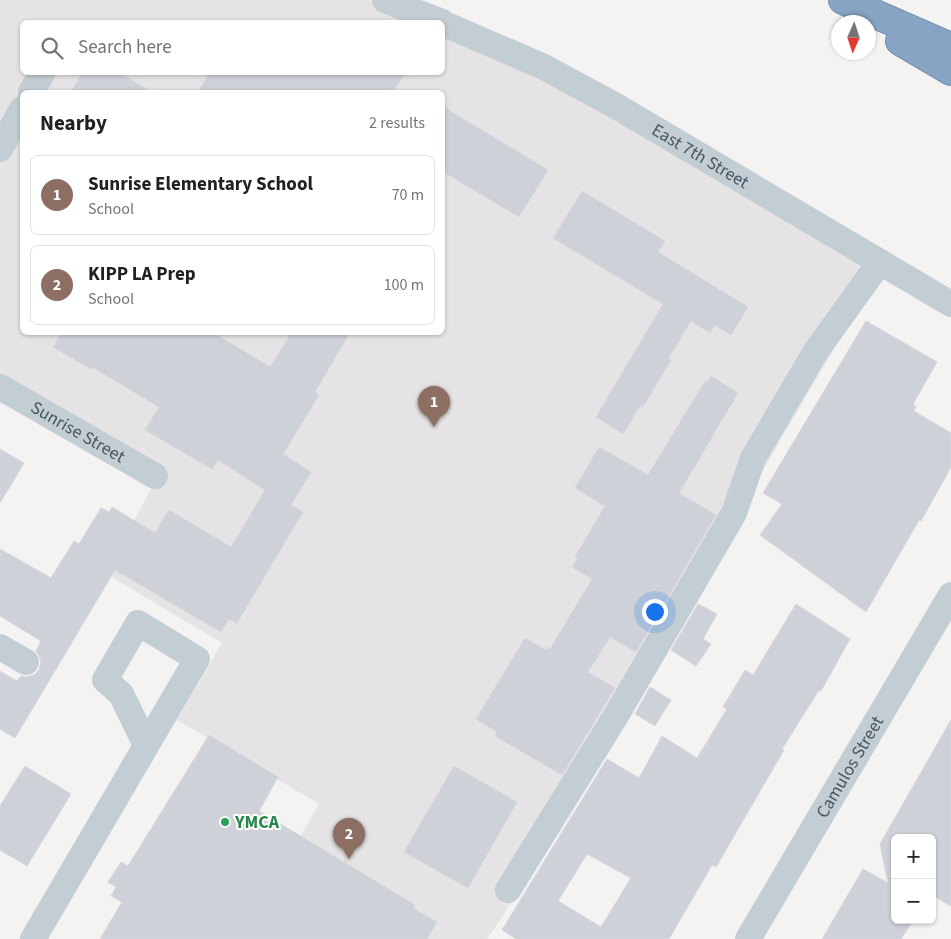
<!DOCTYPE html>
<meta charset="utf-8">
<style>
body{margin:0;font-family:"Source Sans 3",sans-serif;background:#f6f6f6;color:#202124}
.controls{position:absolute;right:15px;bottom:15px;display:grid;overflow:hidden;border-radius:8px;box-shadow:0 1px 4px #0004}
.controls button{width:45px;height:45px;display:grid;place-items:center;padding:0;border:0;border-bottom:1px solid #e0e0e0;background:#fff;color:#202124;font:25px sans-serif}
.compass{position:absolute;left:831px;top:15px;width:45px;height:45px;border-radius:50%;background:#fff;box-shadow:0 1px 4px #0004;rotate:183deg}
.you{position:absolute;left:654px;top:611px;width:18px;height:18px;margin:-12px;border:4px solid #fff;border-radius:50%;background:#1a73e8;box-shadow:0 0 0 8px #1a73e833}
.badge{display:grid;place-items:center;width:32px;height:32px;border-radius:50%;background:#2563eb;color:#fff;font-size:16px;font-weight:700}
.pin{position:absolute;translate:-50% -41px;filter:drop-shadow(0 1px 2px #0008)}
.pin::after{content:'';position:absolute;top:26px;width:18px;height:15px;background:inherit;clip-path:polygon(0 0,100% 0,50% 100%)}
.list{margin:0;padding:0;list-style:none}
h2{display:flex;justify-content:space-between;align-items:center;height:65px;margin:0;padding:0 20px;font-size:21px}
h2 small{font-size:16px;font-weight:400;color:#757577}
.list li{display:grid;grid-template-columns:32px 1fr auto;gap:15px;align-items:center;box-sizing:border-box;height:80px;margin:0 10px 10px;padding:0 10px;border:1px solid #e0e0e0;border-radius:8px}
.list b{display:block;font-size:19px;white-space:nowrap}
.list p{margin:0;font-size:16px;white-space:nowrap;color:#757577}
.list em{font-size:16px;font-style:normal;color:#757577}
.icon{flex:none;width:28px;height:28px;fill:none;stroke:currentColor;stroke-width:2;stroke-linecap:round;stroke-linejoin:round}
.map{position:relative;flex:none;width:951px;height:939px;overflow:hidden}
.search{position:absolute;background:#fff;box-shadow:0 1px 4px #0004;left:20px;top:20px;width:425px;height:55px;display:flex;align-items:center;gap:12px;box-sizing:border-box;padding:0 18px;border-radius:8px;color:#757577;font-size:19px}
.panel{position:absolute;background:#fff;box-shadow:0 1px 4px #0004;left:20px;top:90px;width:425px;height:245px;border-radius:8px}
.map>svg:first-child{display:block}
.education{fill:#e6e3e4;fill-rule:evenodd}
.building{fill:#ced1d8;stroke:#d6d8de;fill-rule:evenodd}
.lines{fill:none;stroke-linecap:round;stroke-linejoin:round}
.highway-casing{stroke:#728fb0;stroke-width:30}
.minor{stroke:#c2cdd4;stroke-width:26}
.highway{stroke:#87a4c4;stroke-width:28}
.leisure-dot{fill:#2e9e5b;stroke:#fff;stroke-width:2}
.labels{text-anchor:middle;stroke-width:4;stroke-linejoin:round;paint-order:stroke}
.street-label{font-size:18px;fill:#485662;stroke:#fff}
.leisure-label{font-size:18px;font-weight:bold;fill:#27864d;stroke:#fff;text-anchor:start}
</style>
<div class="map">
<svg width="951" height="939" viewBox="0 0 951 939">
<rect width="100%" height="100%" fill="#f5f2f2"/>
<path class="education" d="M0,0H370L429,22H22V72H442L443,28L541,71L880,270L504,914L487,939H241L319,804L177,720L222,643L105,573L160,473L0,381ZM22,92H442V332H22Z"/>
<g class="building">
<polygon points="83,72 118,72 152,92 71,92"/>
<polygon points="210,72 406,72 393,92 198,92"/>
<polygon points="442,106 548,170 519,217 442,171"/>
<polygon points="582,191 665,241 658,252 748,307 731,335 715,325 710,333 691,321 668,359 671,360 652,392 643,407 640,406 623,434 596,417 663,304 553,238"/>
<polygon points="866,321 937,362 913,404 916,406 914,411 951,433 951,467 921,521 919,520 866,612 760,535 782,504 763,493"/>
<polygon points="62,332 212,332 270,367 292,332 350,332 315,392 319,395 283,454 311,472 291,505 303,512 237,623 229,619 221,632 115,570 15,738 0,729 0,671 17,681 21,676 26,677 34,675 39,670 41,662 39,655 36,651 41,641 0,616 0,549 51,578 74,541 79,544 101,508 109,512 112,507 155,533 169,510 231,547 265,490 218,460 212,469 145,430 159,407 92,367 91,369 53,347"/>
<polygon points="711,376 738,393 679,493 716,515 636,652 610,637 588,672 615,688 562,775 495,736 497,732 476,719 525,638 546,650 547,647 550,649 592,579 572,567 577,559 575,557 605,506 575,488 599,447 648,475 705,381 707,382"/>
<polygon points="0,449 24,463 0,503"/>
<polygon points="698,604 717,614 703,639 711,644 696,666 671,650"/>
<path d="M796,604L850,639L821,691L819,690L782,749L784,750L716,867L712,865L669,939H516L502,930L607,759L639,778L662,736L697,758L727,709L723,707L745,670L753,675ZM587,854L631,878L601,927L558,901Z"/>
<polygon points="650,687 671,700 655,726 635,714"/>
<polygon points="951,720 951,906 932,895 932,838 895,838 895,920 913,920 901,939 822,939 863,869 888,883 880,844"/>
<polygon points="209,735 278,777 259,811 415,905 413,908 437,922 427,939 100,939 122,902 111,896 116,887 108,882 121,862 128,866"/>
<polygon points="25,766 71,794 27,866 0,850 0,806"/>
<polygon points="454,766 517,802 468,888 404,852"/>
</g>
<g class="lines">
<g class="highway-casing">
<g id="highway">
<polyline points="843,0 951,47"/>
<polyline points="900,41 951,71"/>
</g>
</g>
<g class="minor">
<polyline points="385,0 442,22"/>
<path id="s1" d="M442,23L544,67L616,106L951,304"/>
<polyline points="31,92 43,72"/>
<polyline points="0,149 22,109"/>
<path id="s2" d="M0,387L155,476"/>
<polyline points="0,647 26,662"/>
<polyline points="508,890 617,714 734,513 753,458 816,351 880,262"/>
<polyline points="33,939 197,659 138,623 105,680 121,694 146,745"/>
<path id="s3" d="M748,939L951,595"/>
</g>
<use href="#highway" class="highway"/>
</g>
<circle class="leisure-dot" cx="225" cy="822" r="5"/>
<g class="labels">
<g class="street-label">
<text dy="6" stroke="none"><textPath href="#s1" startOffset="291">East 7th Street</textPath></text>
<text dy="6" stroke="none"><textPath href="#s2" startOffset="90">Sunrise Street</textPath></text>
<text dy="6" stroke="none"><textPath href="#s3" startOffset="200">Camulos Street</textPath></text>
</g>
<g class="leisure-label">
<text x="235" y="828">YMCA</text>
</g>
</g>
</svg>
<div class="controls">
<button>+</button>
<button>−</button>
</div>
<svg class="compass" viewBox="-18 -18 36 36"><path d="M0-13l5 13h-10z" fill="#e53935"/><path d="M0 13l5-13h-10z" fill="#757577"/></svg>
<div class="you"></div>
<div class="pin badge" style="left:434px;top:427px;background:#8d6e63">1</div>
<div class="pin badge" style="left:349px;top:859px;background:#8d6e63">2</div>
<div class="search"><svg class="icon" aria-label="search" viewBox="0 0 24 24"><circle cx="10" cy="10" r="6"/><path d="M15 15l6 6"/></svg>Search here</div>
<section class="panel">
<h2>Nearby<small>2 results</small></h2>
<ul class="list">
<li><span class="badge" style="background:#8d6e63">1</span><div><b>Sunrise Elementary School</b><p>School</p></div><em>70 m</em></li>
<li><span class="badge" style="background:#8d6e63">2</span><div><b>KIPP LA Prep</b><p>School</p></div><em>100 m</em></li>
</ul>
</section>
</div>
